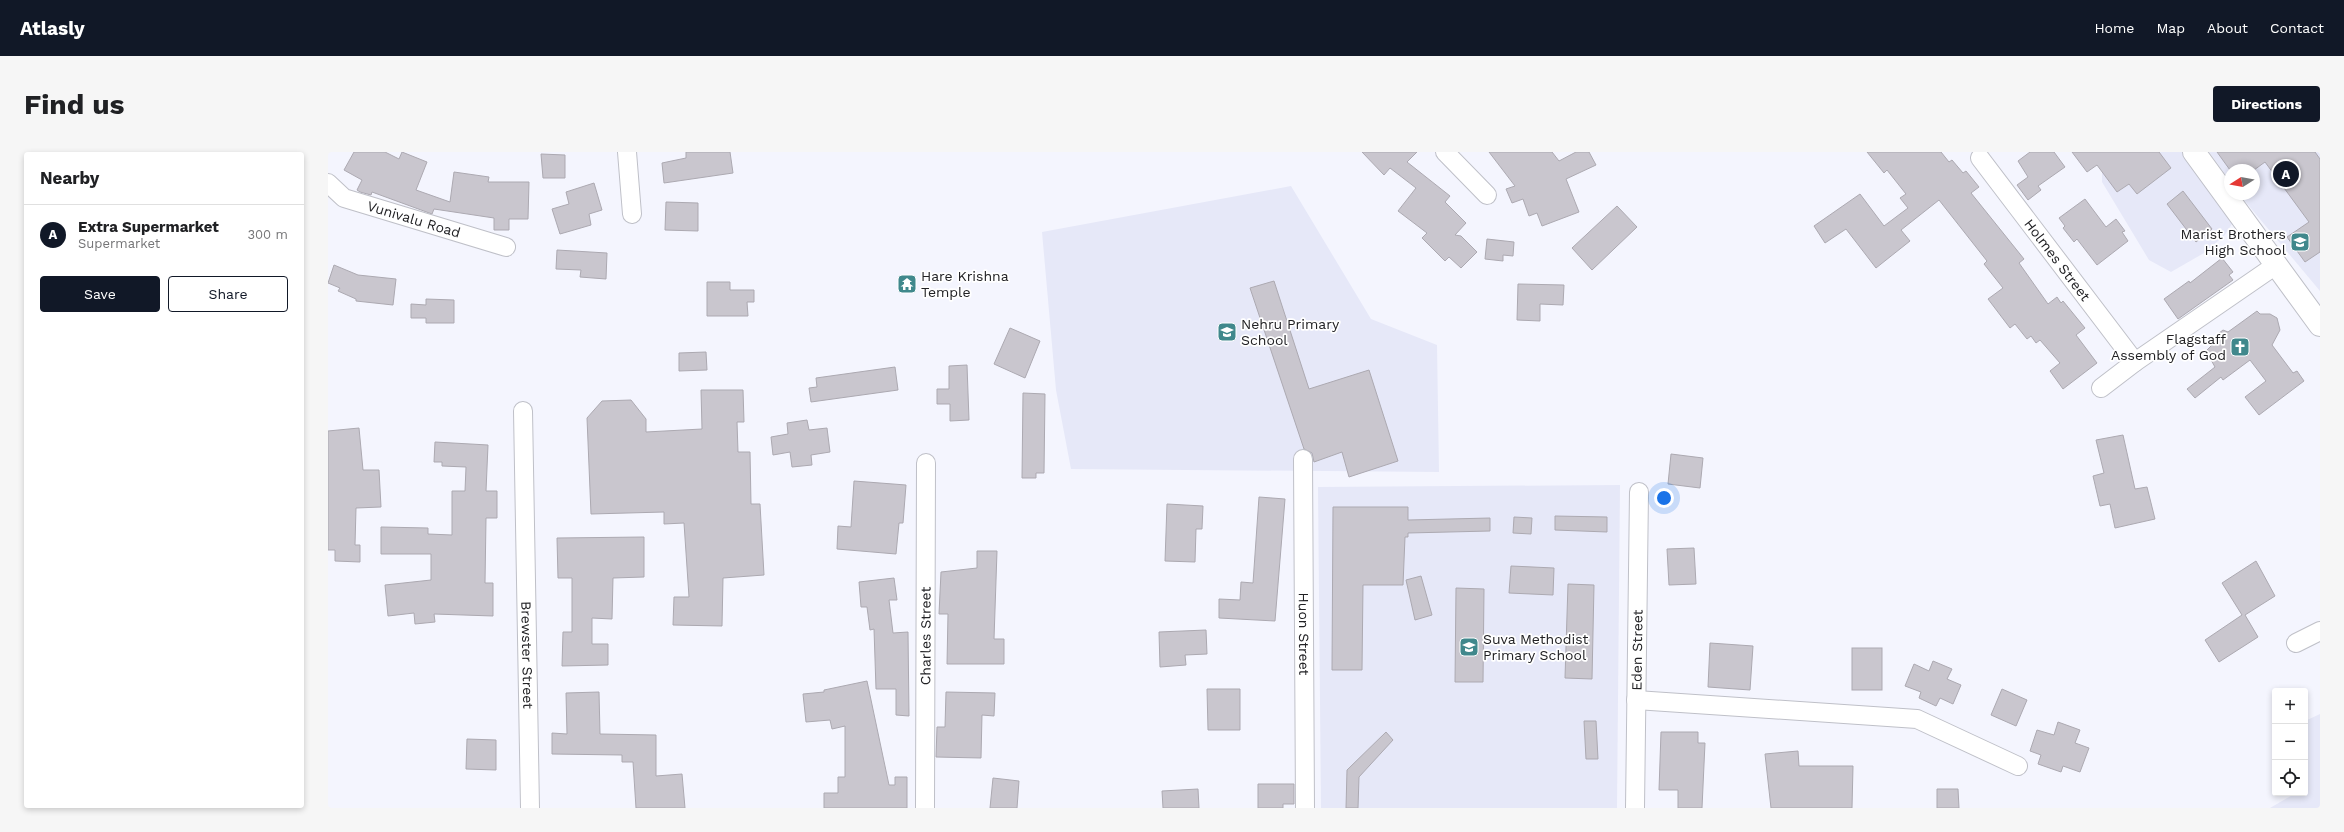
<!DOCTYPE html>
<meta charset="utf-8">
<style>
body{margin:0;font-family:"Work Sans",sans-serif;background:#f6f6f6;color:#202124}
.controls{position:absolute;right:12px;bottom:12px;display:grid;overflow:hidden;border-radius:4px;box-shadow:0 2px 6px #0003}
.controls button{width:36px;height:36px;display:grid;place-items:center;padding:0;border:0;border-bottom:1px solid #e0e0e0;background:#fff;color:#202124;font:20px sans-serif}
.compass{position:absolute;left:1896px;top:12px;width:36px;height:36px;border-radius:50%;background:#fff;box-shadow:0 2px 6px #0003;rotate:259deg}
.you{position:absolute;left:1336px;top:346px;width:14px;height:14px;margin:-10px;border:3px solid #fff;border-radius:50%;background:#1a73e8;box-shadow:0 0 0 6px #1a73e833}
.badge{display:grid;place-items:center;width:26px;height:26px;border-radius:50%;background:#111827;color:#fff;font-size:13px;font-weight:700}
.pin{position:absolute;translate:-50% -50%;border:2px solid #fff;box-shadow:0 1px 4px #0006}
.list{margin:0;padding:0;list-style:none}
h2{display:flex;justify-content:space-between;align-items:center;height:52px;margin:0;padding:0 16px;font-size:17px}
h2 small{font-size:13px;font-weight:400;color:#757577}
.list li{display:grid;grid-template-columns:26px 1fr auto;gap:12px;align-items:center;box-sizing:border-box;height:60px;padding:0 16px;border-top:1px solid #e0e0e0}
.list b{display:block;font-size:15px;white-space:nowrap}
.list p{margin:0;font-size:13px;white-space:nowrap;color:#757577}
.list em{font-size:13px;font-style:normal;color:#757577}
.actions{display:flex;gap:8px;padding:12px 16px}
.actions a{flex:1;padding:9px 0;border:1px solid #111827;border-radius:4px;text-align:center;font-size:14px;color:#111827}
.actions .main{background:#111827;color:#fff}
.icon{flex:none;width:22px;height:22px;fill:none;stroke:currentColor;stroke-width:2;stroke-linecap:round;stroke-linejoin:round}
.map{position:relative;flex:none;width:1992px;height:656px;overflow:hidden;border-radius:4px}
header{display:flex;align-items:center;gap:24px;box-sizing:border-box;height:56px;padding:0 20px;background:#111827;color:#fff}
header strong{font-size:19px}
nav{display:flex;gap:22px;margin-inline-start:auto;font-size:14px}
.intro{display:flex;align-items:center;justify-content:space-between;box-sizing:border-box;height:96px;padding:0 24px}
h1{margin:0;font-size:28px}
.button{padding:10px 18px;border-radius:4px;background:#111827;color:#fff;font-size:14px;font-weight:700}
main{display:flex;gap:24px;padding:0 24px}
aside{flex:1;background:#fff;border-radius:4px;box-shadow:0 2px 6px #0003}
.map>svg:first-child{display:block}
.built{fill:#e6e8f8}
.building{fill:#c9c6ce;stroke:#aca9b1}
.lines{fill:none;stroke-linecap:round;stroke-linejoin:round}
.minor-casing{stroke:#bfc0c8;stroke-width:20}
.primary-casing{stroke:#bfc0c8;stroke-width:24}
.minor{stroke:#fff;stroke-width:18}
.primary{stroke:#fff;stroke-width:22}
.labels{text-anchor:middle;stroke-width:3.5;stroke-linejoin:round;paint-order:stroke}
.street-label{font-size:14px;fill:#212124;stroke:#fff}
.poi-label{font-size:14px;fill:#212124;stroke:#fff;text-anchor:start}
</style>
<header>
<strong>Atlasly</strong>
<nav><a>Home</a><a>Map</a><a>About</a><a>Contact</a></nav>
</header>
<div class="intro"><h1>Find us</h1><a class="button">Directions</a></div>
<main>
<aside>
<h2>Nearby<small></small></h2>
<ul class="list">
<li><span class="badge">A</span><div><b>Extra Supermarket</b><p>Supermarket</p></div><em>300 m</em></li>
</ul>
<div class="actions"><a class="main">Save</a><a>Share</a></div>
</aside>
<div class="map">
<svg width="1992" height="656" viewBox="0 0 1992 656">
<rect width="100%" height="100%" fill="#f4f5fe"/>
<g class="built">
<polygon points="1770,0 1854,0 1908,66 1896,84 1876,101 1843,120 1821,108 1774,30 1774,6"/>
<polygon points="1881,0 1992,0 1992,139 1911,42 1926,42 1926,18 1902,18 1902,29"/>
<polygon points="963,34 1043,167 1109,193 1111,320 743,317 728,238 714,80"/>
<polygon points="1292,333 1289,656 993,656 990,335"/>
<polygon points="1992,562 1992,656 1942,656 1968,641 1977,641 1977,569"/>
</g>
<g class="building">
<polygon points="26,0 57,0 71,7 74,0 99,10 88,38 122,50 126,20 161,25 160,30 201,30 200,67 181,67 181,78 166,78 166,66 106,57 104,62 44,40 43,43 32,40 29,38 34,28 16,18"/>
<polygon points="358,0 402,0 405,21 336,31 334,11 358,6"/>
<polygon points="1034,0 1089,0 1079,10 1122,44 1117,50 1138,71 1127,83 1133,84 1149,100 1133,116 1121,105 1117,109 1094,86 1099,81 1070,59 1088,36 1062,16 1056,23"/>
<polygon points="1161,0 1224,0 1231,9 1248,0 1261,0 1268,13 1238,27 1251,60 1214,74 1209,61 1201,64 1195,47 1184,51 1178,37 1187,34"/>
<polygon points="1539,0 1613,0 1621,10 1624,8 1635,21 1638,19 1651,35 1643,41 1696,107 1691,111 1720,152 1729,145 1733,151 1735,149 1757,176 1748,183 1769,211 1735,237 1722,219 1732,211 1712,188 1708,191 1703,184 1699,187 1687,172 1682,176 1660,147 1675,136 1656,112 1659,109 1611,48 1573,78 1582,89 1548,116 1518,77 1497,91 1486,74 1532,42 1556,74 1580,56 1572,46 1578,42 1559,18 1556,21"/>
<polygon points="1702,0 1726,0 1737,15 1710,34 1713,38 1700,48 1689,33 1700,25 1690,9"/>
<polygon points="1744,0 1831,0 1843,16 1809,42 1801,32 1789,40 1769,13 1759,20"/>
<polygon points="1889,0 1987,0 1992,7 1992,100 1977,110 1959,85 1981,70 1937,10 1926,18 1902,18"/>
<polygon points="213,2 237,3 237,26 215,26"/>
<polygon points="266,31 274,58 261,62 263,73 232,82 224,57 241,52 238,40"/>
<polygon points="1855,39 1884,77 1868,90 1839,52"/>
<polygon points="1757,47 1778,75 1788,67 1797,79 1794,80 1800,89 1769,113 1749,87 1746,90 1735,76 1737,74 1731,66"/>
<polygon points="338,50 370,51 370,79 337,78"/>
<polygon points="1289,54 1309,75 1264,118 1244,96"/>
<polygon points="1159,87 1186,90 1185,104 1175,103 1175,109 1157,107"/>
<polygon points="229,98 279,101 278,127 252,125 253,118 228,117"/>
<polygon points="1894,106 1905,120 1901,123 1905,128 1850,167 1836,147 1861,129 1862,131"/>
<polygon points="6,113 30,123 68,127 65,153 28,149 28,147 10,139 12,136 0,131"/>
<polygon points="946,129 981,237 1041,218 1070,309 1021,325 1014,300 986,310 984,301 976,297 922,136"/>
<polygon points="379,130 402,130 402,138 426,138 426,150 419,150 420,164 379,164"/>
<polygon points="1190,132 1236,133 1235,153 1212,152 1212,169 1189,168"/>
<polygon points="98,147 126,148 126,171 98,171 98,166 83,166 83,152 98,153"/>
<polygon points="1929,159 1932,162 1942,162 1949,166 1952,178 1944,193 1965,221 1969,219 1976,229 1931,263 1917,245 1938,229 1922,208 1895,228 1893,225 1867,246 1859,237 1887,215 1878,199 1887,190 1886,185 1895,178 1900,180"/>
<polygon points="682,176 712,189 697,226 666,212"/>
<polygon points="378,200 379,218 351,219 351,201"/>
<polygon points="639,213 641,268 622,269 622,252 609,252 609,237 621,237 621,214"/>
<polygon points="567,215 570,238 483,250 481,236 489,235 488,226"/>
<polygon points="373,238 415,238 416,270 409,270 410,300 422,300 423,352 432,352 436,423 395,426 394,474 345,473 346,445 361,445 356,371 336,372 336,360 263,362 259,266 274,249 303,248 318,267 318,280 374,277"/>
<polygon points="695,241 717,242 716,321 708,321 708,326 694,326"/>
<polygon points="479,268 481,278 499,276 502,300 483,303 484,313 464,315 462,300 445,303 443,285 460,282 459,271"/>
<polygon points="31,276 35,318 51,318 53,355 28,356 27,393 32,393 32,410 7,409 7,398 0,398 0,279"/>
<polygon points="1795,283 1807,337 1819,335 1827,367 1787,376 1782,352 1772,354 1765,324 1776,321 1768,288"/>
<polygon points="107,290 160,293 158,339 169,339 169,366 158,366 157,431 165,431 165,464 106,462 107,470 87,472 86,461 60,464 57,433 103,428 103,402 53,402 53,375 100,376 100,382 124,383 124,339 137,339 138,315 114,314 114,310 106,310"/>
<polygon points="1343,302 1375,306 1372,336 1340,332"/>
<polygon points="526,329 578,333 575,371 571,371 568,402 509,397 510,374 523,375"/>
<polygon points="931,345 957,347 947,469 891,466 891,447 912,448 913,430 925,431"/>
<polygon points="839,352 875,354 874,377 868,377 867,410 837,409"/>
<polygon points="1005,355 1080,355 1080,368 1162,366 1162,379 1080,381 1080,385 1077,385 1075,433 1035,433 1034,518 1004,518"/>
<polygon points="1227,364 1279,365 1279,380 1227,378"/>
<polygon points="1186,365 1204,366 1203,382 1185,381"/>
<polygon points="316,385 316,425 285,426 284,467 264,466 264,492 280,492 280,513 234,514 235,480 244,480 244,426 230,426 229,386"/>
<polygon points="1366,396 1368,432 1341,433 1339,397"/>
<polygon points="649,399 669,399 666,487 676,487 676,512 619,512 620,462 611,462 613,420 649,416"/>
<polygon points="1928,409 1947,444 1917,463 1930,485 1891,510 1877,488 1914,463 1894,431"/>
<polygon points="1183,414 1226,416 1225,443 1181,441"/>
<polygon points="1093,424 1104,463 1087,468 1078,428"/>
<polygon points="566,426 569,448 561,448 565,481 580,480 581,564 568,563 568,537 548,537 546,477 542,478 539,455 533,455 531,430"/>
<polygon points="1240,432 1266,433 1264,527 1237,526"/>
<polygon points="1128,436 1156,437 1155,530 1127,530"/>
<polygon points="878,478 879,502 857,503 858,513 832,515 831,480"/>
<polygon points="1382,491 1425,494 1422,538 1380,535"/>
<rect x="1524" y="496" width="30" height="42"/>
<polygon points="1605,509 1624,517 1619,527 1633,533 1625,552 1612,546 1608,554 1591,546 1593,540 1577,534 1586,512 1601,519"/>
<polygon points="539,529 561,633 567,633 567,625 579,625 579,656 496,656 496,641 510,641 510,625 517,625 517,574 504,577 502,568 478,570 475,542 496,540 496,538"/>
<polygon points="879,537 912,537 912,578 880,578"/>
<polygon points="1674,537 1699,548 1688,574 1663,563"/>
<polygon points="271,540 272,582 328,583 328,624 354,622 357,656 308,656 305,610 294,610 294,603 224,602 224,581 239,582 238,541"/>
<polygon points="618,540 667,541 666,564 654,563 653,606 608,605 609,575 617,575"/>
<polygon points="1256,569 1268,569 1270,607 1258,607"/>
<polygon points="1730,570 1752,578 1747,591 1761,596 1752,620 1735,614 1733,620 1710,612 1713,603 1702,599 1709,578 1726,583"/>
<polygon points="1058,580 1065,588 1031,625 1030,656 1018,656 1019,618"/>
<polygon points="1333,580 1370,580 1370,591 1377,591 1374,656 1350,656 1350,638 1331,638"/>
<polygon points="139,587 168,588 168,618 138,617"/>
<polygon points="1470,599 1471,614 1525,614 1524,656 1443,656 1437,602"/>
<polygon points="665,626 691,629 689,656 662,656"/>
<polygon points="930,632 966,632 966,652 955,652 955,656 930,656"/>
<polygon points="870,637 871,656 835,656 834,639"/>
<polygon points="1609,637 1630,637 1631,656 1609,656"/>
</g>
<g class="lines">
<g class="minor-casing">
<g id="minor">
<polyline points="299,0 304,62"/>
<polyline points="1117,0 1159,43"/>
<path id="s1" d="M1652,6L1807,210"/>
<path id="s2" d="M0,31L16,46L178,95"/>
<polyline points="1773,236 1807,210 1948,113"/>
<path id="s3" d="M195,259L202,656"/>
<path id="s4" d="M975,307L977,656"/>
<polyline points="1968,491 1992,479"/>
<polyline points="1308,548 1589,567 1690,614"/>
<path id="s5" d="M597,656L598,311"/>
<path id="s6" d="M1307,656L1311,340"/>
</g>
</g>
<g class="primary-casing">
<polyline id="primary" points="1866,0 1992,173"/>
</g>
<use href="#minor" class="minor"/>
<use href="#primary" class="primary"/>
</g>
<defs>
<g id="school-square" transform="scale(1)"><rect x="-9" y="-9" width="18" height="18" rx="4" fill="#40888c" stroke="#fff"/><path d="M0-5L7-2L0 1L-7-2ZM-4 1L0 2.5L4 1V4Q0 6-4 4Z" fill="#fff"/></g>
<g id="temple-square" transform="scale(1)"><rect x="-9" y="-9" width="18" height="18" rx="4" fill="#40888c" stroke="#fff"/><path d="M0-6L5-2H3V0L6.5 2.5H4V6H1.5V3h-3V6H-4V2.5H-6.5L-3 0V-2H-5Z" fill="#fff"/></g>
<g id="church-square" transform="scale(1)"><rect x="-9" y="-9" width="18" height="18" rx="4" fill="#40888c" stroke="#fff"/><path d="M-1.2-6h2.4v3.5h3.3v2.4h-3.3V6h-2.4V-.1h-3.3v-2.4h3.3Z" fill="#fff"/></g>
</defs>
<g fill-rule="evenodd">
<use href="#school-square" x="1972" y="90"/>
<use href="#temple-square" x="579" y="132"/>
<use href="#school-square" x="899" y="180"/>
<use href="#church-square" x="1912" y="195"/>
<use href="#school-square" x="1141" y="495"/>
</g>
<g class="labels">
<g class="street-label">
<text dy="5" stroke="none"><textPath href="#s2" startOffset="95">Vunivalu Road</textPath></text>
<text dy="5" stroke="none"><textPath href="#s1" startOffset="128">Holmes Street</textPath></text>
<text dy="5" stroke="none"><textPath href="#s4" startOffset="175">Huon Street</textPath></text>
<text dy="5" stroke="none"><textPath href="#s5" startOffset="172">Charles Street</textPath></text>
<text dy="5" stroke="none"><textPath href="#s6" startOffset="158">Eden Street</textPath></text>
<text dy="5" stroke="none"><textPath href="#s3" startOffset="244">Brewster Street</textPath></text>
</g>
<g class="poi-label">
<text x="1958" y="87" text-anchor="end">Marist Brothers<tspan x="1958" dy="16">High School</tspan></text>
<text x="593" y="129">Hare Krishna<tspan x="593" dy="16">Temple</tspan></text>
<text x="913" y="177">Nehru Primary<tspan x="913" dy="16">School</tspan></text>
<text x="1898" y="192" text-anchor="end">Flagstaff<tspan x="1898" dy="16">Assembly of God</tspan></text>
<text x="1155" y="492">Suva Methodist<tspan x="1155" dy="16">Primary School</tspan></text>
</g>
</g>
</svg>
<div class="controls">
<button>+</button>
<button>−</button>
<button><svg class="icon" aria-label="locate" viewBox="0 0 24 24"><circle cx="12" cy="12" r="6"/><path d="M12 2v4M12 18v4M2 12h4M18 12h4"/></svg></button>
</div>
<svg class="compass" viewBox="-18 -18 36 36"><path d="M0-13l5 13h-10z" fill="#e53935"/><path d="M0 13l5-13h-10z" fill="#757577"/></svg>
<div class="you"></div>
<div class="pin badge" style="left:1958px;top:22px">A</div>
</div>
</main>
